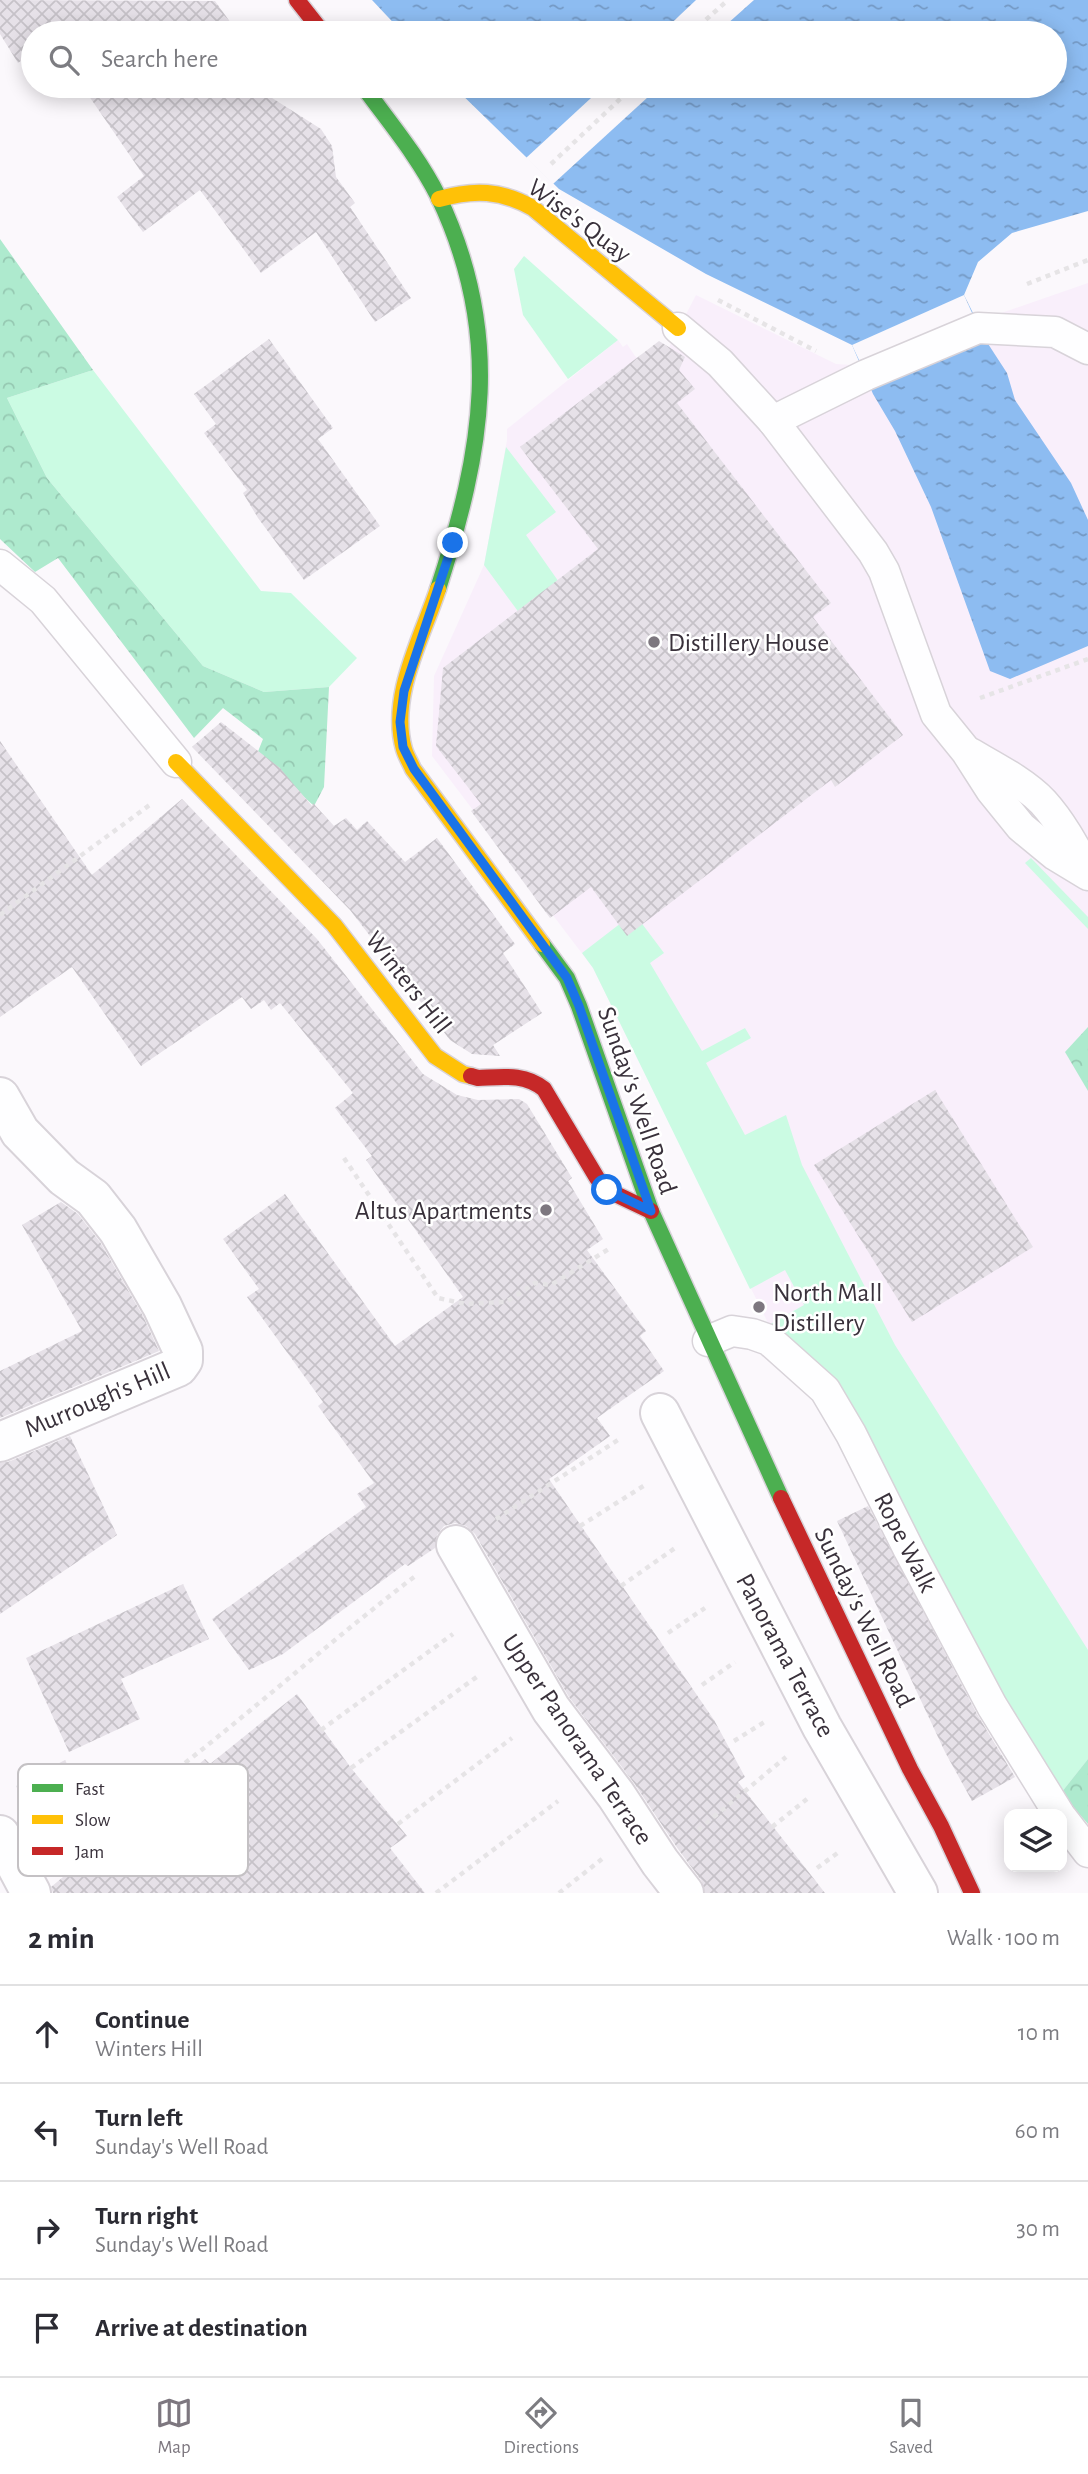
<!DOCTYPE html>
<meta charset="utf-8">
<style>
body{margin:0;font-family:"Alegreya Sans",sans-serif;background:#f2f2f3;color:#2b2b33}
.controls{position:absolute;right:21px;bottom:21px;display:grid;overflow:hidden;border-radius:14px;box-shadow:0 4px 18px #0003}
.controls button{width:63px;height:63px;display:grid;place-items:center;padding:0;border:0;border-bottom:2px solid #e1e1e2;background:#fff;color:#2b2b33;font:35px sans-serif}
.stop{position:absolute;width:21px;height:21px;margin:-16px;border:5px solid #1a73e8;border-radius:50%;background:#fff}
.stop.end{background:#1a73e8;border-color:#fff;box-shadow:0 2px 7px #0008}
.list{margin:0;padding:0;list-style:none}
h2{display:flex;justify-content:space-between;align-items:center;height:91px;margin:0;padding:0 28px;font-size:30px}
h2 small{font-size:23px;font-weight:400;color:#7c7c81}
.list li{display:grid;grid-template-columns:46px 1fr auto;gap:21px;align-items:center;box-sizing:border-box;height:98px;padding:0 28px;border-top:2px solid #e1e1e2}
.list b{display:block;font-size:26px;white-space:nowrap}
.list p{margin:0;font-size:23px;white-space:nowrap;color:#7c7c81}
.list em{font-size:23px;font-style:normal;color:#7c7c81}
.icon{flex:none;width:38px;height:38px;fill:none;stroke:currentColor;stroke-width:2;stroke-linecap:round;stroke-linejoin:round}
.map{position:relative;flex:none;width:1088px;height:1893px;overflow:hidden}
.search{position:absolute;background:#fff;box-shadow:0 4px 18px #0003;left:21px;right:21px;top:21px;height:77px;display:flex;align-items:center;gap:18px;box-sizing:border-box;padding:0 24px;border-radius:38px;color:#7c7c81;font-size:26px}
.sheet{height:483px;background:#fff}
nav{display:flex;justify-content:space-around;align-items:center;box-sizing:border-box;height:98px;border-top:2px solid #e1e1e2;background:#fff;font-size:19px;color:#7c7c81}
nav a{display:grid;justify-items:center;gap:4px}
nav .on{color:#7d777f}
.map>svg:first-child{display:block}
.built{fill:#f9effb}
.grass{fill:#cbfbe3}
.forest{fill:url(#forest-crowns)}
.water{fill:url(#water-ripples)}
.pier{fill:#fbf8fc}
.building{fill:url(#building-cross-hatch)}
.lines{fill:none;stroke-linecap:round;stroke-linejoin:round}
.lane-casing{stroke:#d8d3d9;stroke-width:33}
.street-casing{stroke:#d8d3d9;stroke-width:42}
.fast-casing{stroke:#d8d3d9;stroke-width:19}
.slow-casing{stroke:#d8d3d9;stroke-width:19}
.jam-casing{stroke:#d8d3d9;stroke-width:19}
.path{stroke:#e6e4e6;stroke-width:4.5;stroke-dasharray:5 5;stroke-linecap:butt}
.lane{stroke:#fefeff;stroke-width:30}
.street{stroke:#fefeff;stroke-width:38}
.fast{stroke:#4caf50;stroke-width:16}
.slow{stroke:#ffc107;stroke-width:16}
.jam{stroke:#c62828;stroke-width:16}
.route{stroke:#1a73e8;stroke-width:9}
.poi-dot{fill:#7d777f;stroke:#fff;stroke-width:2.5}
.labels{text-anchor:middle;stroke-width:5;stroke-linejoin:round;paint-order:stroke}
.street-label{font-size:26px;fill:#39313b;stroke:#fff}
.poi-label{font-size:26px;fill:#39313b;stroke:#fff;text-anchor:start}
.key{fill:#fff;stroke:#c4c1c4;stroke-width:2}
.key-label{font-size:19px;fill:#39313b}
</style>
<div class="map">
<svg width="1088" height="1893" viewBox="0 0 1088 1893">
<defs>
<pattern id="forest-crowns" width="20" height="18" patternUnits="userSpaceOnUse" patternTransform="scale(1.75)"><rect width="20" height="18" fill="#aeeace"/><path d="M2 6a3 3 0 1 1 6 0M12 15a3 3 0 1 1 6 0" fill="none" stroke="#96c9b2"/></pattern>
<pattern id="water-ripples" width="26" height="14" patternUnits="userSpaceOnUse" patternTransform="scale(1.75)"><rect width="26" height="14" fill="#8dbcf1"/><path d="M2 4q2-2 4 0t4 0M15 11q2-2 4 0t4 0" fill="none" stroke="#7499c4"/></pattern>
<pattern id="building-cross-hatch" width="8" height="8" patternUnits="userSpaceOnUse" patternTransform="scale(1.75)"><rect width="8" height="8" fill="#e6e1e8"/><path d="M0 0l8 8M0 8l8-8" fill="none" stroke="#c6c2c8"/></pattern>
</defs>
<rect width="100%" height="100%" fill="#fbf8fc"/>
<polygon class="built" points="1088,283 1088,1824 769,1325 593,968 432,756 434,676 484,565 507,440 507,429 618,340 623,347 627,344 635,356 650,366 666,353 696,295 836,364 851,365"/>
<g class="grass">
<polygon points="524,256 618,340 568,379 523,315 514,269"/>
<polygon points="93,370 261,591 291,593 357,658 329,687 264,692 203,666 47,478 7,398"/>
<polygon points="506,447 556,512 526,535 561,585 520,614 484,565"/>
<polygon points="1031,858 1088,917 1088,929 1025,863"/>
<polygon points="634,913 664,953 650,963 702,1051 745,1028 751,1038 706,1063 745,1135 786,1115 802,1165 895,1345 1088,1650 1088,1759 1061,1793 769,1325 804,1305 785,1270 750,1289 593,968 582,953"/>
</g>
<g class="forest">
<polygon points="0,239 93,370 7,398 47,478 203,666 264,692 329,687 324,787 314,806 257,754 263,739 223,708 194,738 58,558 35,572 0,539"/>
<polygon points="1088,1027 1088,1091 1065,1052"/>
<polygon points="1088,1759 1088,1824 1061,1793"/>
</g>
<polygon class="water" points="372,0 1088,0 1088,211 1012,233 978,262 964,295 977,321 981,333 1007,373 1015,400 1071,483 1088,520 1088,646 1010,679 990,671 931,507 895,431 873,394 852,345 706,274 559,189 453,86 1055,86 1055,33 403,33"/>
<g class="pier">
<polygon points="696,0 754,0 717,33 661,33"/>
<polygon points="604,86 660,86 553,184 526,158"/>
<polygon points="964,295 981,333 866,375 852,345"/>
</g>
<g class="building">
<polygon points="0,0 215,1 238,33 33,33 33,52 18,63 0,34"/>
<polygon points="82,86 268,86 261,91 321,129 332,146 336,177 355,203 350,207 411,298 375,322 316,232 261,273 200,190 143,232 117,197 144,176"/>
<polygon points="269,339 333,428 318,439 380,526 304,580 258,518 243,493 247,490 204,433 216,424 194,394"/>
<polygon points="659,341 685,357 679,370 695,389 677,403 831,603 813,617 903,735 835,787 831,780 627,936 591,887 550,918 471,811 481,804 436,746 443,668 598,549 520,447"/>
<polygon points="221,722 280,768 312,806 313,803 334,826 346,818 357,830 367,821 405,862 437,838 515,944 503,953 542,1013 493,1045 500,1056 472,1054 450,1040 350,910 192,747"/>
<polygon points="0,741 92,875 182,799 317,939 423,1074 457,1095 478,1100 519,1099 527,1104 572,1178 568,1181 603,1239 587,1250 646,1331 640,1336 664,1371 597,1418 610,1436 549,1479 714,1720 745,1777 738,1782 825,1893 705,1893 701,1880 678,1849 634,1783 569,1697 475,1534 466,1526 455,1523 444,1526 437,1535 435,1548 408,1566 405,1564 283,1654 249,1670 212,1619 366,1507 357,1494 374,1483 318,1406 323,1402 247,1297 259,1289 223,1239 285,1194 395,1346 463,1297 366,1160 372,1156 335,1108 353,1093 280,1003 271,1010 264,1000 251,1009 242,997 141,1066 72,967 0,1017"/>
<polygon points="935,1090 1033,1247 912,1322 814,1165"/>
<polygon points="61,1202 78,1214 100,1242 143,1316 159,1351 0,1418 0,1371 82,1331 22,1225"/>
<polygon points="70,1436 117,1535 0,1614 0,1463 8,1462"/>
<polygon points="868,1506 977,1714 1015,1777 972,1801 945,1752 837,1521"/>
<polygon points="183,1584 209,1639 121,1679 140,1719 69,1752 26,1658"/>
<polygon points="297,1694 351,1768 407,1836 390,1848 425,1893 53,1893 51,1887 63,1877 16,1786 65,1760 107,1841 205,1759 210,1764"/>
</g>
<g class="lines">
<g class="lane-casing">
<g id="lane">
<polyline points="678,328 720,363 773,421 873,552 884,571 936,714 966,751 991,790 1021,827 1055,855 1088,875"/>
<polyline points="773,421 866,375 978,328 1055,332 1088,349"/>
<polyline points="0,565 43,600 176,762"/>
<path d="M970,753C994,767 1024,782 1043,802C1062,823 1075,848 1088,872"/>
<polyline points="708,1341 732,1331 752,1334 769,1340 825,1390 851,1434 909,1550 992,1706 1059,1814"/>
<polyline points="1062,1818 1088,1852"/>
</g>
</g>
<g class="street-casing">
<g id="street">
<polyline points="0,1097 20,1132 64,1177 93,1198 118,1230 162,1306 183,1351 183,1360 178,1367 0,1442"/>
<polyline points="660,1413 822,1727 918,1893"/>
<polyline points="456,1545 551,1709 616,1795 660,1862 684,1893"/>
<polyline points="0,1835 31,1893"/>
</g>
</g>
<g class="fast-casing">
<g id="fast">
<path d="M363,86C389,122 418,156 438,196C504,334 483,450 438,589"/>
<polyline points="542,944 567,978 579,1006 651,1211 781,1498"/>
</g>
</g>
<g class="slow-casing">
<g id="slow">
<path d="M439,199C474,189 501,190 533,208L678,328"/>
<path d="M438,589C422,638 389,696 404,749C406,756 410,762 413,769L542,944"/>
<polyline points="176,762 334,925 435,1056 463,1074 471,1076"/>
</g>
</g>
<g class="jam-casing">
<g id="jam">
<polyline points="297,0 323,33"/>
<path d="M471,1076L478,1078C502,1077 524,1073 544,1089L597,1178L607,1190L651,1211"/>
<polyline points="781,1498 910,1769 941,1826 972,1893"/>
</g>
</g>
<g class="path">
<polyline points="691,33 728,0"/>
<polyline points="551,164 634,86"/>
<polyline points="1027,284 1088,260"/>
<polyline points="718,300 816,351"/>
<polyline points="980,698 1088,659"/>
<polyline points="0,915 151,804"/>
<polyline points="344,1158 438,1298 466,1304 506,1302 535,1283 551,1285 612,1247"/>
<polyline points="496,1519 618,1440"/>
<polyline points="580,1526 645,1485"/>
<polyline points="621,1586 675,1548"/>
<polyline points="668,1633 705,1608"/>
<polyline points="702,1685 735,1662"/>
<polyline points="321,1730 453,1634"/>
<polyline points="734,1741 766,1721"/>
<polyline points="351,1768 478,1676"/>
<polyline points="398,1824 512,1738"/>
<polyline points="772,1827 807,1799"/>
<polyline points="698,1830 786,1757"/>
<path d="M63,1850C190,1770 298,1665 418,1574"/>
<polyline points="817,1868 839,1852"/>
<polyline points="436,1893 558,1801"/>
<polyline points="559,1893 602,1859"/>
</g>
<use href="#lane" class="lane"/>
<use href="#street" class="street"/>
<use href="#fast" class="fast"/>
<use href="#slow" class="slow"/>
<use href="#jam" class="jam"/>
</g>
<g class="lines">
<polyline class="route" points="453,543 404,691 400,722 403,747 414,769 567,978 579,1006 651,1211 607,1190"/>
</g>
<g class="poi-dot">
<circle cx="654" cy="642" r="7"/>
<circle cx="546" cy="1210" r="7"/>
<circle cx="759" cy="1307" r="7"/>
</g>
<g class="labels">
<g class="street-label">
<text transform="translate(580 220) rotate(37)" y="9">Wise's Quay</text>
<text transform="translate(409 982) rotate(52)" y="9">Winters Hill</text>
<text transform="translate(638 1100) rotate(71)" y="9">Sunday's Well Road</text>
<text transform="translate(97 1399) rotate(-23)" y="9">Murrough's Hill</text>
<text transform="translate(906 1542) rotate(63)" y="9">Rope Walk</text>
<text transform="translate(865 1617) rotate(64)" y="9">Sunday's Well Road</text>
<text transform="translate(786 1655) rotate(62)" y="9">Panorama Terrace</text>
<text transform="translate(578 1739) rotate(56)" y="9">Upper Panorama Terrace</text>
</g>
<g class="poi-label">
<text x="668" y="651">Distillery House</text>
<text x="532" y="1219" text-anchor="end">Altus Apartments</text>
<text x="773" y="1301">North Mall<tspan x="773" dy="30">Distillery</tspan></text>
</g>
</g>
<rect x="18" y="1764" width="230" height="112" rx="10" class="key"/>
<rect x="32" y="1784" width="31" height="8" fill="#4caf50"/>
<rect x="32" y="1815" width="31" height="9" fill="#ffc107"/>
<rect x="32" y="1847" width="31" height="8" fill="#c62828"/>
<g class="key-label">
<text x="75" y="1795">Fast</text>
<text x="75" y="1826">Slow</text>
<text x="75" y="1858">Jam</text>
</g>
</svg>
<div class="controls">
<button><svg class="icon" aria-label="layers" viewBox="0 0 24 24"><path d="M12 4l9 5-9 5-9-5zM3 14l9 5 9-5"/></svg></button>
</div>
<div class="stop" style="left:607px;top:1190px"></div>
<div class="stop end" style="left:453px;top:543px"></div>
<div class="search"><svg class="icon" aria-label="search" viewBox="0 0 24 24"><circle cx="10" cy="10" r="6"/><path d="M15 15l6 6"/></svg>Search here</div>
</div>
<section class="sheet">
<h2>2 min<small>Walk · 100 m</small></h2>
<ul class="list">
<li><svg class="icon" aria-label="ahead" viewBox="0 0 24 24"><path d="M12 20V5M6 11l6-6 6 6"/></svg><div><b>Continue</b><p>Winters Hill</p></div><em>10 m</em></li>
<li><svg class="icon" aria-label="left" viewBox="0 0 24 24"><path d="M17 20v-9H6M10 6l-5 5 5 5"/></svg><div><b>Turn left</b><p>Sunday's Well Road</p></div><em>60 m</em></li>
<li><svg class="icon" aria-label="right" viewBox="0 0 24 24"><path d="M7 20v-9h11M14 6l5 5-5 5"/></svg><div><b>Turn right</b><p>Sunday's Well Road</p></div><em>30 m</em></li>
<li><svg class="icon" aria-label="arrive" viewBox="0 0 24 24"><path d="M6 21V4h12l-3 4 3 4H6"/></svg><div><b>Arrive at destination</b></div></li>
</ul>
</section>
<nav>
<a class="on"><svg class="icon" aria-label="map" viewBox="0 0 24 24"><path d="M3 6l6-2 6 2 6-2v14l-6 2-6-2-6 2zM9 4v14M15 6v14"/></svg>Map</a>
<a><svg class="icon" aria-label="directions" viewBox="0 0 24 24"><path d="M12 3l9 9-9 9-9-9zM9 14v-3h6M13 9l2 2-2 2"/></svg>Directions</a>
<a><svg class="icon" aria-label="saved" viewBox="0 0 24 24"><path d="M7 4h10v16l-5-4-5 4z"/></svg>Saved</a>
</nav>
